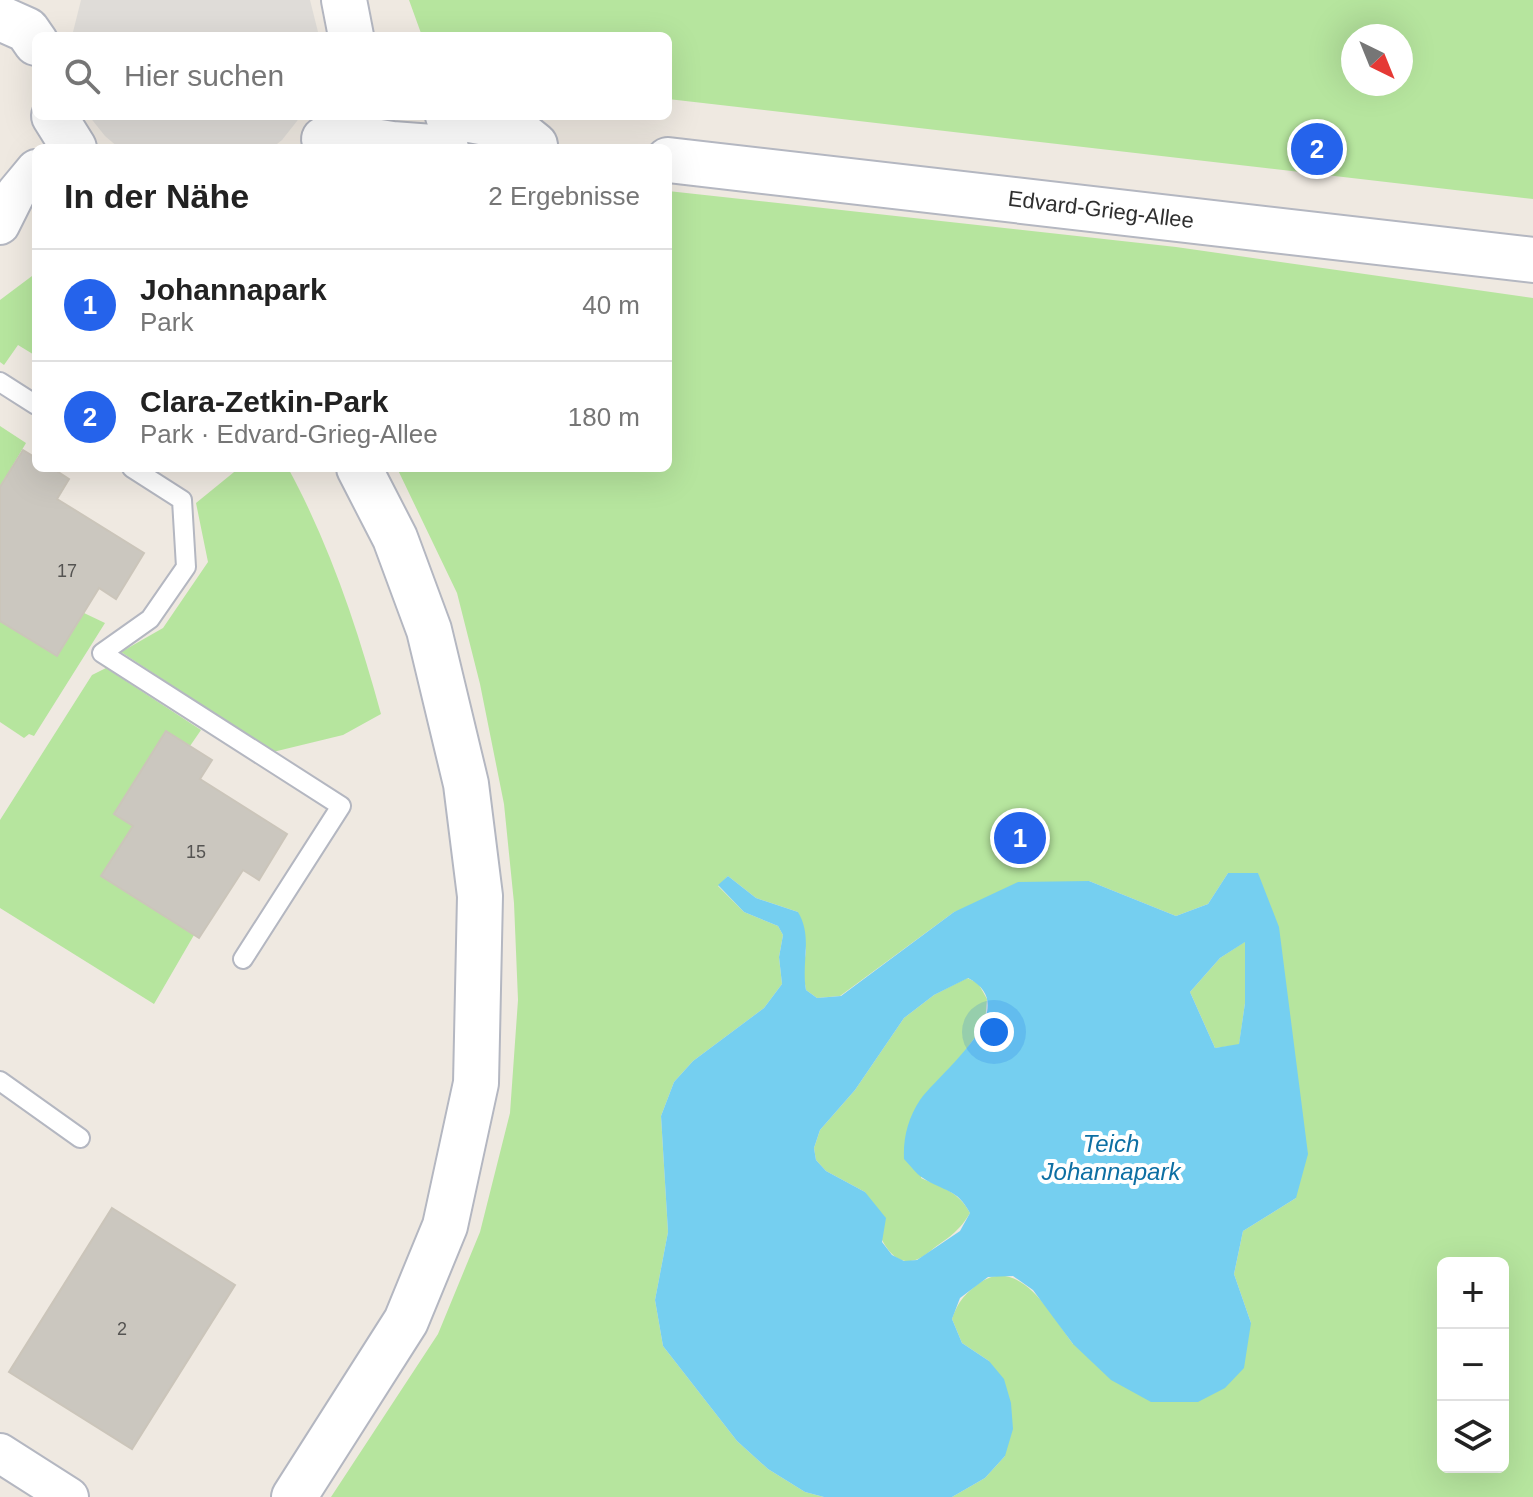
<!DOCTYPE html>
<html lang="de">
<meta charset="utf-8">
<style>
body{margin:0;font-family:Arial,sans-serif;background:#f6f6f6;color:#222}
.controls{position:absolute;right:24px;bottom:24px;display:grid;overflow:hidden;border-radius:12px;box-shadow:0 8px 32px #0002}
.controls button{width:72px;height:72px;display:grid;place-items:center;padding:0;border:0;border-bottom:2px solid #e0e0e0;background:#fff;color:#222;font:40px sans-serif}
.compass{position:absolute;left:1341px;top:24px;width:72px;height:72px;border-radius:50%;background:#fff;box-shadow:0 8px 32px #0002;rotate:137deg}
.you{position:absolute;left:994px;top:1032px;width:28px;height:28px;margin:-20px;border:6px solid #fff;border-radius:50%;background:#1a73e8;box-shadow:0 0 0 12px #1a73e833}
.badge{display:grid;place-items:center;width:52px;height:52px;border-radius:50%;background:#2563eb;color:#fff;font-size:26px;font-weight:700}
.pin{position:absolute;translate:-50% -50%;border:4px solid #fff;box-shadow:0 2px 8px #0006}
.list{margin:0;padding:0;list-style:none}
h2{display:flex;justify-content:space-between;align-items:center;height:104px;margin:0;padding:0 32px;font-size:34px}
h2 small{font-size:26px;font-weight:400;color:#767676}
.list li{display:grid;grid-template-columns:52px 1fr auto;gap:24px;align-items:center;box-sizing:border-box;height:112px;padding:0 32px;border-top:2px solid #e0e0e0}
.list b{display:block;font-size:30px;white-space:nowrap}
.list p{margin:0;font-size:26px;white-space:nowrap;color:#767676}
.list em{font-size:26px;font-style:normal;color:#767676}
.icon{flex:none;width:44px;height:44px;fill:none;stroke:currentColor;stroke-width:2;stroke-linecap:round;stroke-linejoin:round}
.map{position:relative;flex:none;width:1533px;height:1497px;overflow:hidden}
.search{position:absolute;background:#fff;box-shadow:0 8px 32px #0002;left:32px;top:32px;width:640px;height:88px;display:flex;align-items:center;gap:20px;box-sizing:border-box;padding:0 28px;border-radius:12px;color:#767676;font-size:30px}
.panel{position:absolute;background:#fff;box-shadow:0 8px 32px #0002;left:32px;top:144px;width:640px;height:328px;border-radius:12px}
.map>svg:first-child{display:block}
.green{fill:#b6e59e;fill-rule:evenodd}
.plaza{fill:#dfdcd8}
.water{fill:#75cff0;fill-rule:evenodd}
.building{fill:#cbc7bf;stroke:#cbc5ba;stroke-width:2}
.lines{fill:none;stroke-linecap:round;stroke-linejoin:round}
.lane-casing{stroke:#b4b7c1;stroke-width:22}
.street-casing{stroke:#b4b7c1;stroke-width:42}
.secondary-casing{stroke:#b4b7c1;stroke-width:48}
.lane{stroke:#fff;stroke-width:18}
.street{stroke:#fff;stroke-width:38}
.secondary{stroke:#fff;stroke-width:44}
.labels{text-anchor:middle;stroke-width:8;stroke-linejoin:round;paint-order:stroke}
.number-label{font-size:18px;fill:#555452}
.street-label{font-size:22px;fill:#2e2e2e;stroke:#fff}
.water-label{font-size:24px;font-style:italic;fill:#0d6fa3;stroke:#fff}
</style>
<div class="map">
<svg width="1533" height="1497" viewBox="0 0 1533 1497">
<rect width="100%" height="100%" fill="#efe9e1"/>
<g class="green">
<path d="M409,0H1533V199L668,99V36H422ZM1353,36H1401V84H1353Z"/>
<path d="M668,191L1176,247L1533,298V1497H952L985,1478L1005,1456L989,1361L962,1343L952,1319C958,1302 964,1295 978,1284C1019,1253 1052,1316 1073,1344L1251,1323L1234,1274L1243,1231L1296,1198L1258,873H1228L1208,904L1176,916L1089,881L954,912L840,996L817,998L806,990L803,972L806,951L798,912L756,898L728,876L718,886L744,912L778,926L783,935L779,957L782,984L764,1008L693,1061L674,1082L661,1116L668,1232L655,1300L663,1346L737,1441L768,1469L805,1492L824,1497H331L438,1334L480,1232L510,1113L518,1000L514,903L504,804L480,684L457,593L397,468H668ZM1443,1263H1503V1467H1443Z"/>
<polygon points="36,273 36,356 18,345 4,365 0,362 0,300"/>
<polygon points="0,426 26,443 0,487"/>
<path d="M239,468H288C330,545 358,630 381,714L343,735L273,752L121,652L163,628L208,562L196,503Z"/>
<polygon points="84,613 105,623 34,736 29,734 24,738 0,722 0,621 57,656"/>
<polygon points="106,668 201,730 190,746 166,731 114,814 133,826 101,876 194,935 154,1004 0,908 0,820 92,675"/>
<polygon points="1246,941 1245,1003 1239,1045 1215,1048 1190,992 1220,958"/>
<path d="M967,978L978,983L987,999L985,1023L968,1047L921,1178C942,1187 959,1192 970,1213C959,1231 951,1236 934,1248C929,1252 923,1257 918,1259C884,1273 873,1214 865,1192L826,1171L816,1160L814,1148L820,1130L855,1090L904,1018L934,995Z"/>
</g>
<g class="plaza">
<polygon points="81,0 310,0 319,36 72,36"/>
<polygon points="89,116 301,116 282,140 272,148 119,148 105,136"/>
</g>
<path class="water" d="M1228,873H1258L1279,927L1308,1154L1296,1198L1243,1231L1234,1274L1251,1323L1244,1368L1225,1388L1198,1402H1151L1111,1380L1073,1344L1033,1290L1013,1276L988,1277L960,1298L952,1319L962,1343L989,1361L1004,1379L1011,1403L1013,1429L1005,1456L985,1478L952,1497H824L805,1492L768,1469L737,1441L663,1346L655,1300L668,1232L661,1116L674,1082L693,1061L764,1008L782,984L779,957L783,935L778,926L744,912L718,885L728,876L756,898L798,912C813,937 801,962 806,990L817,998L841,996L954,912L1018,882L1089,881L1176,916L1208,904ZM1245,942V1003L1239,1044L1215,1048L1190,992L1220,958ZM968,978C1026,1008 940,1072 920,1100C908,1118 903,1138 904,1159C910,1165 916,1174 923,1178C944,1192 957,1188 970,1213L960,1231L917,1260L904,1261L892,1255L882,1242L886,1218L865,1192L826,1171L816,1160L814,1148L820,1130L855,1090L904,1018L934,995Z"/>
<g class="building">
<polygon points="23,450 36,458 36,468 52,468 69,479 57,499 144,553 116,599 99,588 57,656 0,621 0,487"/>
<polygon points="166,731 212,760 200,779 287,834 259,880 243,870 199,938 101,876 133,826 114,814"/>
<polygon points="112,1208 235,1285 132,1449 9,1372"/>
</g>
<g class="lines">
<g class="lane-casing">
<g id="lane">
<polyline points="0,382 36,405"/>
<polyline points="132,468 182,500 186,567 150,619 102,653 341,806 243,959"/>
<polyline points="0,1081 80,1138"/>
</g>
</g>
<g class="street-casing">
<g id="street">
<polyline points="0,225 16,193 36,169"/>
<polyline points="0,1453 69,1497"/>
</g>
</g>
<g class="secondary-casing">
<g id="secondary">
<polyline points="344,0 351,36"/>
<polyline points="0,18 27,30 36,43"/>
<polyline points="54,116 74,148"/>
<polyline points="448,116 514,128 535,145"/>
<polyline points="324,139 348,137 392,144 446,148"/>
<polyline points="668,160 1533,260"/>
<polyline points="294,1497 406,1321 445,1226 476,1083 480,896 466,784 429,630 395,538 359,468"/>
</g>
</g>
<use href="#lane" class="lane"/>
<use href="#street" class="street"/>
<use href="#secondary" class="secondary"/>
</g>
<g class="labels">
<g class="number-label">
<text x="67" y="577">17</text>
<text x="196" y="858">15</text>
<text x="122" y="1335">2</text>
</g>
<g class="street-label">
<text transform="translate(1101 209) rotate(7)" y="8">Edvard-Grieg-Allee</text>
</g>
<g class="water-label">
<text x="1111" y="1152">Teich<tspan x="1111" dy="28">Johannapark</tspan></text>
</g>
</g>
</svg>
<div class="controls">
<button>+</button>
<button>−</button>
<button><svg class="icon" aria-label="layers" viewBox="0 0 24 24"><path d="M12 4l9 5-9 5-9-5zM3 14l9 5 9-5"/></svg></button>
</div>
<svg class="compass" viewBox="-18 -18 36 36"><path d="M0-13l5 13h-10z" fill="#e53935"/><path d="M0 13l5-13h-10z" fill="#767676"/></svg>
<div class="you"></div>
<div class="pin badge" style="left:1020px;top:838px">1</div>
<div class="pin badge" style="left:1317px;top:149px">2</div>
<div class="search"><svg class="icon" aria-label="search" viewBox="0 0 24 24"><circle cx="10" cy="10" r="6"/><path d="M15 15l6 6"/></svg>Hier suchen</div>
<section class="panel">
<h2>In der Nähe<small>2 Ergebnisse</small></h2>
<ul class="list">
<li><span class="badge">1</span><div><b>Johannapark</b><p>Park</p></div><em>40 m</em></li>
<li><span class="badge">2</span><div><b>Clara-Zetkin-Park</b><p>Park · Edvard-Grieg-Allee</p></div><em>180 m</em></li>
</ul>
</section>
</div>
